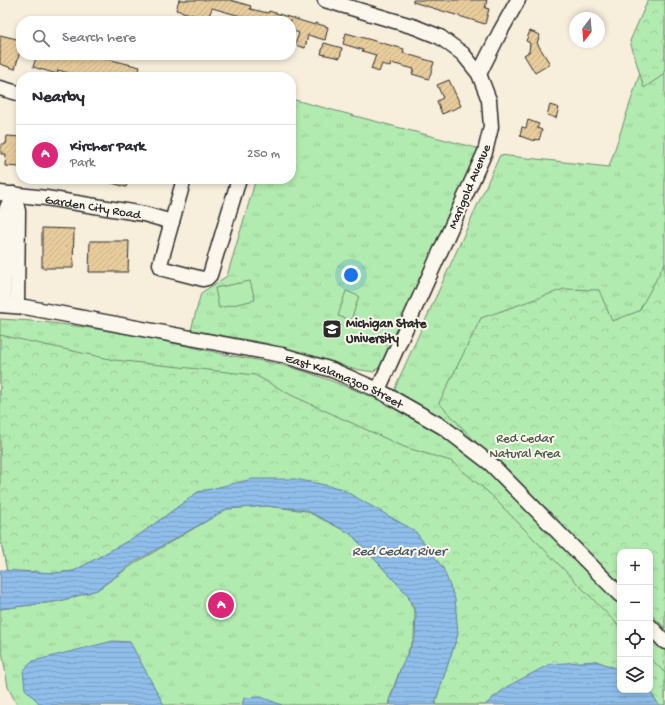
<!DOCTYPE html>
<meta charset="utf-8">
<style>
body{margin:0;font-family:"Gochi Hand",sans-serif;background:#f2f2f3;color:#2b2b33}
.controls{position:absolute;right:12px;bottom:12px;display:grid;overflow:hidden;border-radius:8px;box-shadow:0 2px 6px #0003}
.controls button{width:36px;height:36px;display:grid;place-items:center;padding:0;border:0;border-bottom:1px solid #e1e1e2;background:#fff;color:#2b2b33;font:20px sans-serif}
.compass{position:absolute;left:569px;top:12px;width:36px;height:36px;border-radius:50%;background:#fff;box-shadow:0 2px 6px #0003;rotate:196deg}
.you{position:absolute;left:351px;top:275px;width:14px;height:14px;margin:-10px;border:3px solid #fff;border-radius:50%;background:#1a73e8;box-shadow:0 0 0 6px #1a73e833}
.badge{display:grid;place-items:center;width:26px;height:26px;border-radius:50%;background:#db2777;color:#fff;font-size:13px;font-weight:700}
.pin{position:absolute;translate:-50% -50%;border:2px solid #fff;box-shadow:0 1px 4px #0006}
.list{margin:0;padding:0;list-style:none}
h2{display:flex;justify-content:space-between;align-items:center;height:52px;margin:0;padding:0 16px;font-size:17px}
h2 small{font-size:13px;font-weight:400;color:#7c7c81}
.list li{display:grid;grid-template-columns:26px 1fr auto;gap:12px;align-items:center;box-sizing:border-box;height:60px;padding:0 16px;border-top:1px solid #e1e1e2}
.list b{display:block;font-size:15px;white-space:nowrap}
.list p{margin:0;font-size:13px;white-space:nowrap;color:#7c7c81}
.list em{font-size:13px;font-style:normal;color:#7c7c81}
.icon{flex:none;width:22px;height:22px;fill:none;stroke:currentColor;stroke-width:2;stroke-linecap:round;stroke-linejoin:round}
.map{position:relative;flex:none;width:665px;height:705px;overflow:hidden}
.search{position:absolute;background:#fff;box-shadow:0 2px 6px #0003;left:16px;top:16px;width:280px;height:44px;display:flex;align-items:center;gap:10px;box-sizing:border-box;padding:0 14px;border-radius:16px;color:#7c7c81;font-size:15px}
.panel{position:absolute;background:#fff;box-shadow:0 2px 6px #0003;left:16px;top:72px;width:280px;height:112px;border-radius:16px}
.map>svg:first-child{display:block}
.grass{fill:url(#grass-tufts);stroke:#6e8b6e}
.forest{fill:url(#forest-crowns);stroke:#6e8b6e}
.garden{fill:#b2ebb0;stroke:#6e8b6e}
.water{fill:url(#water-rules);stroke:#67839e}
.building{fill:url(#building-hatch);stroke:#2b2b2b}
.lines{fill:none;stroke-linecap:round;stroke-linejoin:round}
.minor-casing{stroke:#2b2b2b;stroke-width:17}
.minor{stroke:#fbf7ec;stroke-width:14}
.labels{text-anchor:middle;stroke-width:4;stroke-linejoin:round;paint-order:stroke}
.street-label{font-size:13px;fill:#2b2b2b;stroke:#fbf7ec}
.poi-label{font-size:13px;font-weight:bold;fill:#2b2b2b;stroke:#fbf7ec;text-anchor:start}
.park-label{font-size:13px;fill:#4d5b4c;stroke:#fbf7ec}
.water-label{font-size:14px;font-style:italic;fill:#495764;stroke:#fbf7ec}
</style>
<div class="map">
<svg width="665" height="705" viewBox="0 0 665 705">
<defs>
<pattern id="grass-tufts" width="24" height="20" patternUnits="userSpaceOnUse"><rect width="24" height="20" fill="#b2ebb0"/><path d="M3 7l-1-3M5 7V3M7 7l1-3M15 17l-1-3M17 17v-4M19 17l1-3" fill="none" stroke="#99ca98"/></pattern>
<pattern id="forest-crowns" width="20" height="18" patternUnits="userSpaceOnUse"><rect width="20" height="18" fill="#b2ebb0"/><path d="M2 6a3 3 0 1 1 6 0M12 15a3 3 0 1 1 6 0" fill="none" stroke="#99ca98"/></pattern>
<pattern id="water-rules" width="6" height="5" patternUnits="userSpaceOnUse"><rect width="6" height="5" fill="#8fbeea"/><path d="M0 2.5h6" fill="none" stroke="#7ca3c9"/></pattern>
<pattern id="building-hatch" width="6" height="6" patternUnits="userSpaceOnUse"><rect width="6" height="6" fill="#e8cc9c"/><path d="M-1 1l2-2M0 6l6-6M5 7l2-2" fill="none" stroke="#c7af87"/></pattern>
</defs>
<rect width="100%" height="100%" fill="#f7eedc"/>
<filter id="ink" filterUnits="userSpaceOnUse"><feTurbulence type="fractalNoise" baseFrequency=".025" numOctaves="2"/><feDisplacementMap in="SourceGraphic" scale="8" xChannelSelector="R" yChannelSelector="G"/><feConvolveMatrix kernelMatrix="1 2 1 2 8 2 1 2 1" color-interpolation-filters="sRGB"/></filter>
<g filter="url(#ink)">
<g class="grass">
<path d="M664,0H665V705H659L649,690H650V552H620V670L596,661L508,686L485,705H436L458,634L295,479L7,571L0,537V319C71,322 141,336 210,351C237,358 266,360 293,368C327,378 358,391 390,405L397,383L500,155L609,167Z"/>
<polygon points="291,99 480,149 380,366 374,372 342,367 265,343 191,330 201,293 227,276 256,179 291,179"/>
<polygon points="266,506 306,511 351,534 407,594 415,613 414,638 401,667 389,700 390,705 17,705 8,687 0,639 0,609 60,601 97,590 137,562 227,509"/>
</g>
<g class="forest">
<polygon points="648,0 665,0 665,69 663,75 644,88 630,41"/>
<polygon points="665,263 665,628 650,613 650,552 620,552 620,583 472,438 439,403 481,318 564,289 599,290 612,321 639,311"/>
<polygon points="0,335 114,360 255,375 291,395 404,447 451,461 489,493 620,627 620,670 596,661 508,686 485,705 436,705 436,700 458,634 340,488 198,492 142,533 74,571 55,573 7,571 0,537"/>
<polygon points="650,658 665,673 665,705 659,705 649,690 650,690"/>
</g>
<g class="garden">
<polygon points="250,281 255,300 219,308 215,288"/>
<polygon points="346,291 359,296 351,320 338,316"/>
</g>
<g class="water">
<polygon points="252,479 295,479 340,488 415,531 443,568 455,599 458,634 436,700 436,705 391,705 390,700 401,667 415,638 416,613 407,594 351,534 306,510 266,506 227,509 136,561 97,590 60,601 0,609 0,570 55,573 74,571 142,533 198,492"/>
<polygon points="113,641 130,642 164,705 41,705 25,689 23,671 33,661"/>
<polygon points="596,661 620,670 620,690 649,690 659,705 485,705 508,686 550,664"/>
<polygon points="261,697 282,705 242,705 244,698"/>
</g>
<g class="building">
<polygon points="179,0 230,0 251,6 250,9 268,13 269,11 315,25 315,23 328,27 325,40 308,35 305,48 295,45 299,33 291,30 291,21 258,21 212,8 207,21 197,18 197,16 176,10"/>
<polygon points="413,0 487,0 485,8 489,9 485,24 413,2"/>
<polygon points="530,31 540,35 537,43 550,64 535,73 524,55 529,52 530,43 526,41"/>
<polygon points="346,33 404,49 403,53 434,62 429,79 412,74 414,69 391,63 390,67 382,64 379,72 371,69 376,55 362,51 363,50 343,44"/>
<polygon points="0,35 21,40 21,48 15,69 0,64"/>
<polygon points="324,43 342,48 340,58 321,54"/>
<polygon points="37,55 91,55 140,67 137,77 82,77 58,70 57,74 33,67"/>
<polygon points="449,80 461,106 442,114 437,101 443,98 437,85"/>
<polygon points="550,105 559,108 556,118 547,115"/>
<polygon points="528,120 539,124 537,128 542,130 539,140 535,139 534,141 520,136 522,127 526,128"/>
<polygon points="7,136 21,137 20,167 5,166 6,154 1,154 1,144 6,144"/>
<polygon points="105,179 129,179 126,187 105,181"/>
<polygon points="42,228 74,229 73,268 42,268"/>
<polygon points="90,241 129,241 128,272 89,272"/>
</g>
<g class="lines">
<g class="minor-casing">
<g id="minor">
<polyline points="325,0 415,27 440,37 463,54 479,74 489,100 491,127 485,152 378,390"/>
<polyline points="479,74 500,32 518,0"/>
<polyline points="0,88 21,94"/>
<polyline points="184,179 160,264 161,267 164,269 203,279 207,278 210,275 239,179"/>
<path id="s1" d="M0,193L46,198L144,214L172,222"/>
<polyline points="14,194 18,211 17,306"/>
<path id="s2" d="M0,305L25,307L282,355L332,370L378,390L443,427L491,464L620,595"/>
<polyline points="3,305 6,210 13,194"/>
<polyline points="650,626 665,642"/>
</g>
</g>
<use href="#minor" class="minor"/>
</g>
</g>
<defs>
<g id="university-square" transform="scale(1)"><rect x="-9" y="-9" width="18" height="18" rx="4" fill="#2b2b2b" stroke="#fbf7ec"/><path d="M0-5L7-2L0 1L-7-2ZM-4 1L0 2.5L4 1V4Q0 6-4 4Z" fill="#fff"/></g>
</defs>
<g fill-rule="evenodd">
<use href="#university-square" x="332" y="329"/>
</g>
<g class="labels">
<g class="street-label">
<text transform="translate(468 186) rotate(-67)" y="5">Marigold Avenue</text>
<text dy="5" stroke="none"><textPath href="#s1" startOffset="94">Garden City Road</textPath></text>
<text dy="5" stroke="none"><textPath href="#s2" startOffset="354">East Kalamazoo Street</textPath></text>
</g>
<g class="poi-label">
<text x="346" y="327">Michigan State<tspan x="346" dy="15">University</tspan></text>
</g>
<g class="park-label">
<text x="525" y="442">Red Cedar<tspan x="525" dy="15">Natural Area</tspan></text>
</g>
<g class="water-label">
<text x="399" y="555">Red Cedar River</text>
</g>
</g>
</svg>
<div class="controls">
<button>+</button>
<button>−</button>
<button><svg class="icon" aria-label="locate" viewBox="0 0 24 24"><circle cx="12" cy="12" r="6"/><path d="M12 2v4M12 18v4M2 12h4M18 12h4"/></svg></button>
<button><svg class="icon" aria-label="layers" viewBox="0 0 24 24"><path d="M12 4l9 5-9 5-9-5zM3 14l9 5 9-5"/></svg></button>
</div>
<svg class="compass" viewBox="-18 -18 36 36"><path d="M0-13l5 13h-10z" fill="#e53935"/><path d="M0 13l5-13h-10z" fill="#7c7c81"/></svg>
<div class="you"></div>
<div class="pin badge" style="left:221px;top:605px">A</div>
<div class="search"><svg class="icon" aria-label="search" viewBox="0 0 24 24"><circle cx="10" cy="10" r="6"/><path d="M15 15l6 6"/></svg>Search here</div>
<section class="panel">
<h2>Nearby<small></small></h2>
<ul class="list">
<li><span class="badge">A</span><div><b>Kircher Park</b><p>Park</p></div><em>250 m</em></li>
</ul>
</section>
</div>
